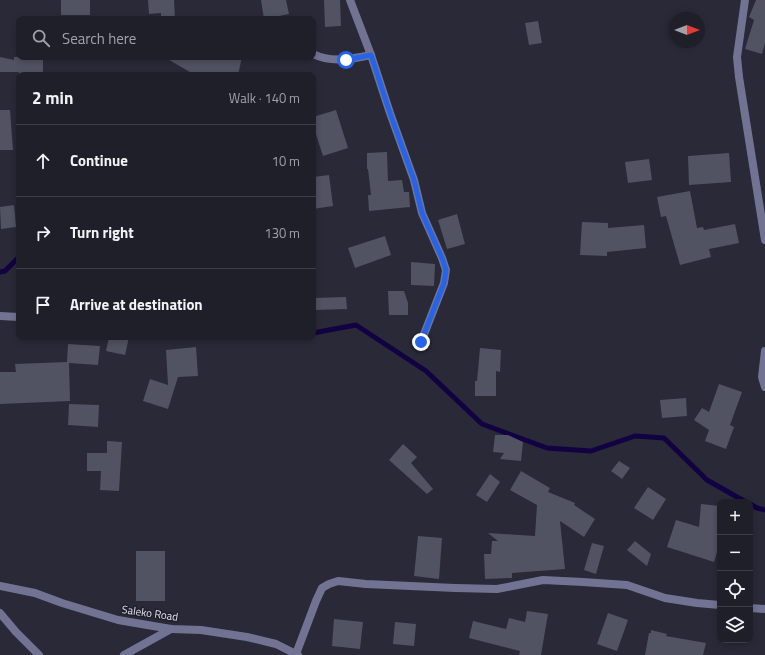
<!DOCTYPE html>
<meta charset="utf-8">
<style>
body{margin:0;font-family:"Titillium Web",sans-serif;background:#2c2c36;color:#f1f3f6}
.controls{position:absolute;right:12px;bottom:12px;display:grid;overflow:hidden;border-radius:8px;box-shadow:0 2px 6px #0003}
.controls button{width:36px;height:36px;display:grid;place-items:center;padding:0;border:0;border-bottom:1px solid #3c3d47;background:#1f1f2a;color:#f1f3f6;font:20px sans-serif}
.compass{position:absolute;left:669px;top:12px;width:36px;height:36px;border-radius:50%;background:#1f1f2a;box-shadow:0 2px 6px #0003;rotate:90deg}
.stop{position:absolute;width:12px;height:12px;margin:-9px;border:3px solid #2563eb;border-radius:50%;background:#fff}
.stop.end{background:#2563eb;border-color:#fff;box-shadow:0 1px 4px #0008}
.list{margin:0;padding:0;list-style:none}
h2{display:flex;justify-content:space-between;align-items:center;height:52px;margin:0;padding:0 16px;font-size:17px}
h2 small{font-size:13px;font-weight:400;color:#a1a2a8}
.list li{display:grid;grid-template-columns:26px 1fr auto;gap:12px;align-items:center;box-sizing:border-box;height:72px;padding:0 16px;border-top:1px solid #3c3d47}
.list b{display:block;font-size:15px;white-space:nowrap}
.list em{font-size:13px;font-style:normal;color:#a1a2a8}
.icon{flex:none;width:22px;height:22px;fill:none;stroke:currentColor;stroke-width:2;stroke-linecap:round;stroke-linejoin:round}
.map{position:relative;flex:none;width:765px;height:655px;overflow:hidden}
.search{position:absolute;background:#1f1f2a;box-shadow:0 2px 6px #0003;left:16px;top:16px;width:300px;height:44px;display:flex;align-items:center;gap:10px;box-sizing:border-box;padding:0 14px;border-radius:8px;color:#a1a2a8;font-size:15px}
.panel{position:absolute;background:#1f1f2a;box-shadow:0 2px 6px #0003;left:16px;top:72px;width:300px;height:268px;border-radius:8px}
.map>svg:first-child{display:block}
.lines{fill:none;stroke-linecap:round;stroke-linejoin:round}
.stream{stroke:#130241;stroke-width:5}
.building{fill:#515262}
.street{stroke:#727392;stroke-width:8}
.route{stroke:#2563eb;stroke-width:5}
.labels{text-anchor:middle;stroke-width:3;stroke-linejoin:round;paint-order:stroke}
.street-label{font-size:11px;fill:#e4e4ee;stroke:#1f202e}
</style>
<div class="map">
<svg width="765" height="655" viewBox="0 0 765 655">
<rect width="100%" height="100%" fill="#292938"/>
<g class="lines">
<g class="stream">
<polyline points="0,272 5,271 19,257"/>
<polyline points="313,333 356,325 426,371 482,424 547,448 591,451 635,436 664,438 707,480 746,502"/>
<polyline points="750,504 757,508 765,510"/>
</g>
</g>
<g class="building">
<rect x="61" y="0" width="29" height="15"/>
<polygon points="148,0 174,0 175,19 161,19 161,13 149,14"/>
<polygon points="261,0 286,0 289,14 264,19"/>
<polygon points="324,0 340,0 341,26 325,27"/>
<polygon points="756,0 765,0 765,43 762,54 745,49 754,20 749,17"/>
<polygon points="538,21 542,43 529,45 525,23"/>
<polygon points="0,57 14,60 14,57 43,57 43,75 19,75 19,72 0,72"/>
<polygon points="164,57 242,57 238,75 195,75"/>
<polygon points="0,110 10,110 13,150 0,150"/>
<polygon points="336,110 348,148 323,156 313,125 313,117"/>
<polygon points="387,152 388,181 402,180 404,192 409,192 410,207 369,211 368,195 371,195 368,169 367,169 367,153"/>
<polygon points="729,153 731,182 689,185 688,156"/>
<polygon points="649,159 652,180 628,183 625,162"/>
<polygon points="329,175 333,206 313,209 313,177"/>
<polygon points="690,191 697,228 703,227 704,230 735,224 739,243 709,249 711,257 680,265 666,216 661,217 657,197"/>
<polygon points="14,205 16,227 1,229 0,207"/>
<polygon points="457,214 465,244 447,249 438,220"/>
<polygon points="582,222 608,223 608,228 644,225 646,248 607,252 607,256 580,255"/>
<polygon points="385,236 391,255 355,268 348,248"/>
<polygon points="411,262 435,264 434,286 411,285"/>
<polygon points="388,291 404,291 408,303 408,315 389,315"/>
<polygon points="346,297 347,309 313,310 313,298"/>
<polygon points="109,337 129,337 125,355 106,351"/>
<polygon points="68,344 100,346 98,365 69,363 70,401 0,404 0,372 16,372 15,364 67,362"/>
<polygon points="196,347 198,376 178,377 168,409 143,401 150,379 168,385 166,350"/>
<polygon points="480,348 501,350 500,372 496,371 496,396 475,396 475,381 477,381"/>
<polygon points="719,384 742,392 730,425 734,427 726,449 705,441 709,430 694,420 702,408 709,412"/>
<polygon points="686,398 687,416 662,418 660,400"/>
<polygon points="69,404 99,405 98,427 68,425"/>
<polygon points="495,435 508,435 523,442 521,461 500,459 504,453 493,452"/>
<polygon points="107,441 122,442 119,491 100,490 101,471 87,471 87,453 107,453"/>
<polygon points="403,444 417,457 411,463 433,489 427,494 389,460"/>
<polygon points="619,461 630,468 622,479 611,471"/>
<polygon points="521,471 550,488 548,492 575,503 574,505 595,519 584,537 560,521 565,569 512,573 512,578 485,579 484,554 491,554 492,541 498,541 488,533 535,536 537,505 510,490"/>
<polygon points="490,474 500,482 487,502 476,495"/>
<polygon points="648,487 666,499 653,520 634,508"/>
<polygon points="701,504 720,506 720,542 714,562 667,547 676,520 699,527"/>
<polygon points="418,536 442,538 439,579 414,576"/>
<polygon points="635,541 651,554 647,566 627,550"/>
<polygon points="592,543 604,546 596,574 584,570"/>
<rect x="136" y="551" width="29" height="50"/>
<polygon points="527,611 548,614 541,655 519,655 520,651 469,638 473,621 506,629 509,618 525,622"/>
<polygon points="608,613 628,620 617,651 597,644"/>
<polygon points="334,619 363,622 360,649 332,646"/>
<polygon points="395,622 416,624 414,646 393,644"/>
<polygon points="651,630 667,634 666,636 706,643 703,655 645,655 649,633 651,633"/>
</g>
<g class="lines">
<g class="street">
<polyline points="350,0 371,55 390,113 414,180 422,213 442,258 446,270 444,283 421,342"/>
<polyline points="745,0 737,57 739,77 765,240"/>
<path d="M313,54C331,63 352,59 371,55"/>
<polyline points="0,316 19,317"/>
<polyline points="765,351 762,377 765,387"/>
<polyline points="0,586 35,593 62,603 118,620 171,629 201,630 247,637 276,644 298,655"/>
<polyline points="750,608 765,609"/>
<polyline points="0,613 16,632 39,655"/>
<polyline points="296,654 316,601 322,588 329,584 338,581 366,584 455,588 497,589 543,580 583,582 627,585 665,598 697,603 720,605"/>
<polyline points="124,655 171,629"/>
</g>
</g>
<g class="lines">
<polyline class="route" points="346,60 371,55 390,113 414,180 422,213 442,258 446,270 444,283 421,342"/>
</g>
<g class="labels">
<g class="street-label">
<text transform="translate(150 613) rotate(8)" y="4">Saleko Road</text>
</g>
</g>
</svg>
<div class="controls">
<button>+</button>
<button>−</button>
<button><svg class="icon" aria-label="locate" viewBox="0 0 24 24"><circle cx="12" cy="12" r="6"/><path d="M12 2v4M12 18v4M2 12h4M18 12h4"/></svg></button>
<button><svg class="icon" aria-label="layers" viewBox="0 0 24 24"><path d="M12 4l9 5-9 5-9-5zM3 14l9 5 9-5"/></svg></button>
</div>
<svg class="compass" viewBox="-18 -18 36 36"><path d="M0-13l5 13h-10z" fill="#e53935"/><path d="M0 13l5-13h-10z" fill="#a1a2a8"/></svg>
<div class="stop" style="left:346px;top:60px"></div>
<div class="stop end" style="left:421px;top:342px"></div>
<div class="search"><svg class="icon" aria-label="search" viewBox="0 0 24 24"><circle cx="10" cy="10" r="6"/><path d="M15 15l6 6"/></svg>Search here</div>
<section class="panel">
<h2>2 min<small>Walk · 140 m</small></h2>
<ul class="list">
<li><svg class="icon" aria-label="ahead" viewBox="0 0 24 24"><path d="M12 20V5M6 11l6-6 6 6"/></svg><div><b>Continue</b></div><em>10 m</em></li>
<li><svg class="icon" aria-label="right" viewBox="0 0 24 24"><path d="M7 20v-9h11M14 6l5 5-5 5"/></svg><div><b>Turn right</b></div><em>130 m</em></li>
<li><svg class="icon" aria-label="arrive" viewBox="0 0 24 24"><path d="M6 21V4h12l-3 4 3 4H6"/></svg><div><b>Arrive at destination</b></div></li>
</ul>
</section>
</div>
